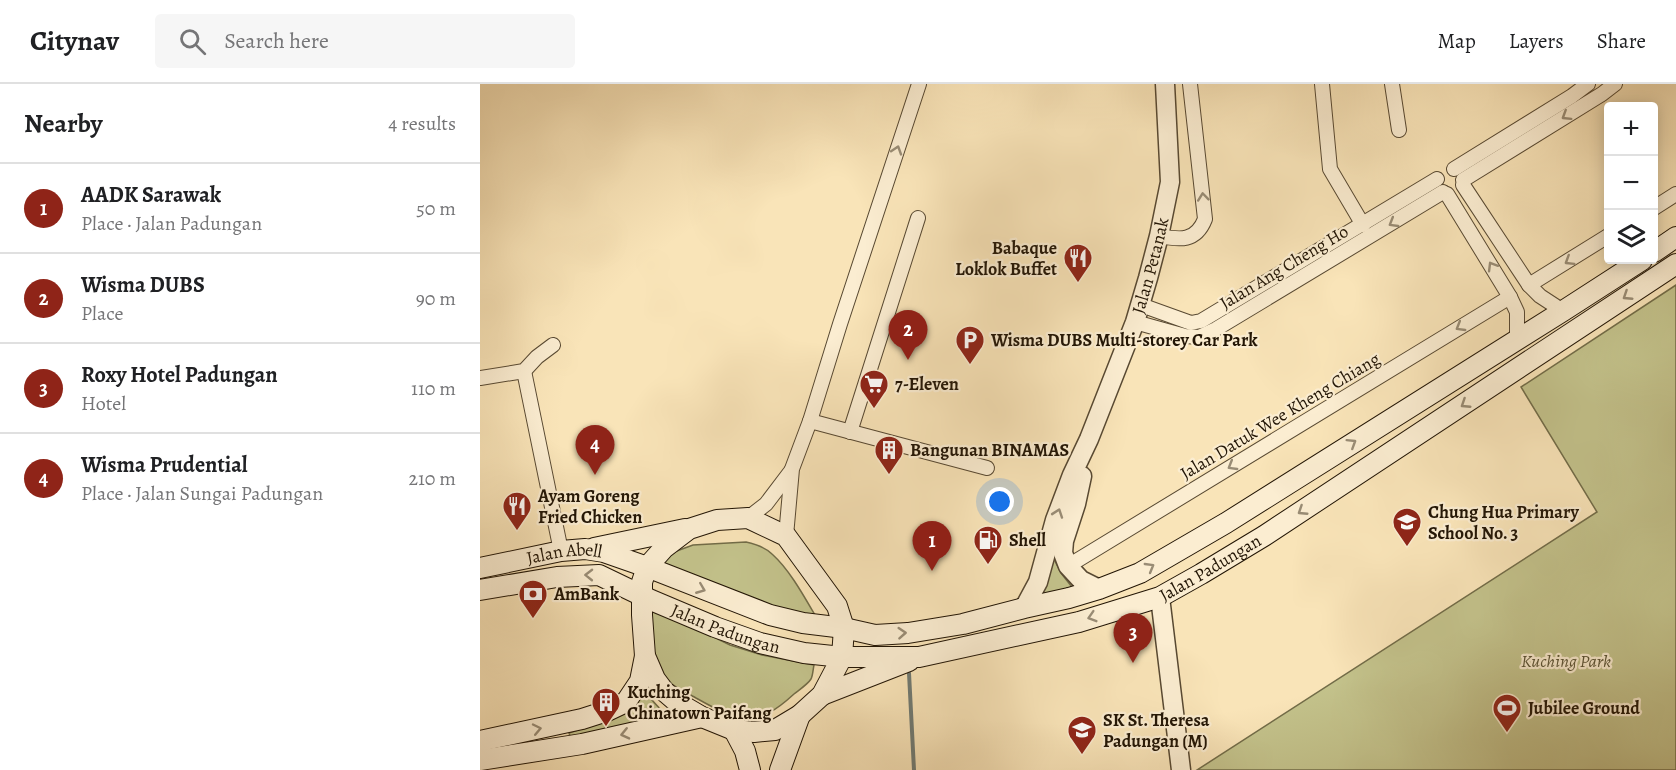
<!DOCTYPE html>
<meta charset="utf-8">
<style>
body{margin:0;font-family:Alegreya,serif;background:#f6f6f6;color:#202124}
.controls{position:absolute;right:18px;top:18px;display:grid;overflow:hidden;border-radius:6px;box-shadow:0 3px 15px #0003}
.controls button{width:54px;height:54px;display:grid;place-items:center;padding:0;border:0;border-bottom:2px solid #e0e0e0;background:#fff;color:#202124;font:30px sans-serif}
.you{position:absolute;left:520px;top:418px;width:21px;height:21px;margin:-15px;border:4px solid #fff;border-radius:50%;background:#1a73e8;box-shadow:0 0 0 9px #1a73e833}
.badge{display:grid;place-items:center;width:39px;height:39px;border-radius:50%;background:#8f2418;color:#fff;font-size:20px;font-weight:700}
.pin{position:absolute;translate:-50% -50px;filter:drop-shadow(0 2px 3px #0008)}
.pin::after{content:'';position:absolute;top:32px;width:21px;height:18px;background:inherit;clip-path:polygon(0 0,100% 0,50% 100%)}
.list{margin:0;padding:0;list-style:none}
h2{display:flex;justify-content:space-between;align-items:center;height:78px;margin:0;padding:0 24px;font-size:26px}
h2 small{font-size:20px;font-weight:400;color:#757577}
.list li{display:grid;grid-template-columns:39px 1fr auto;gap:18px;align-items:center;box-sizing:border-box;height:90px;padding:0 24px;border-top:2px solid #e0e0e0}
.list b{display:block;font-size:22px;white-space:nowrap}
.list p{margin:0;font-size:20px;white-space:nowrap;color:#757577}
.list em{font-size:20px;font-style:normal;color:#757577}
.icon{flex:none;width:33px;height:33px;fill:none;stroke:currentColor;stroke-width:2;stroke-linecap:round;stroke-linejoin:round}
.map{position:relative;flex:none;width:1196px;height:686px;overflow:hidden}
header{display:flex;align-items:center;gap:36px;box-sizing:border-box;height:84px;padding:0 30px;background:#fff;border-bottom:2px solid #e0e0e0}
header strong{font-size:28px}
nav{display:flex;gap:33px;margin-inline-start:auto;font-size:21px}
.search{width:420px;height:54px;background:#f6f6f6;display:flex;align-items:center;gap:15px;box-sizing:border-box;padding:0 21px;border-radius:6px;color:#757577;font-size:22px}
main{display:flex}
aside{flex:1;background:#fff}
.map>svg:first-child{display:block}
.green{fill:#c3c28b;stroke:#726c48;stroke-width:1.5}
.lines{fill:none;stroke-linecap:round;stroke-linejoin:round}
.stream{stroke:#6f7972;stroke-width:4}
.minor-casing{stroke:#584932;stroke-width:16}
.tertiary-casing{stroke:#584932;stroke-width:21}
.secondary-casing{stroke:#221505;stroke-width:22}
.minor{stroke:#fbedd1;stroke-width:14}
.tertiary{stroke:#fbedd1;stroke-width:18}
.secondary{stroke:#fbedd1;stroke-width:20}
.oneway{stroke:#998c75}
.labels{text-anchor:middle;stroke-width:4.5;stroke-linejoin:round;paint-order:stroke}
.poi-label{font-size:18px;font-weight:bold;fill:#221505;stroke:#fbedd1;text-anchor:start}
.street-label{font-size:18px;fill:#221505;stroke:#fbedd1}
.park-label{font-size:18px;font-style:italic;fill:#5a5234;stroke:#fbedd1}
</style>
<header>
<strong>Citynav</strong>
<div class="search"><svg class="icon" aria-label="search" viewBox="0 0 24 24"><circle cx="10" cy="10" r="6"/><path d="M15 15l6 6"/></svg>Search here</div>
<nav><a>Map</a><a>Layers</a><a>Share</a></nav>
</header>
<main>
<aside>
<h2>Nearby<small>4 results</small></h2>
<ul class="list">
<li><span class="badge">1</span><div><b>AADK Sarawak</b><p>Place · Jalan Padungan</p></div><em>50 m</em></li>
<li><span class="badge">2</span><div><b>Wisma DUBS</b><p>Place</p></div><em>90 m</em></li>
<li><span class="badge">3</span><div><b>Roxy Hotel Padungan</b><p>Hotel</p></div><em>110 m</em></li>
<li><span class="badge">4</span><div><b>Wisma Prudential</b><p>Place · Jalan Sungai Padungan</p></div><em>210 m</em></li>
</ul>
</aside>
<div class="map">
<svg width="1196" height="686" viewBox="0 0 1196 686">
<rect width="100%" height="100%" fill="#f9e4b8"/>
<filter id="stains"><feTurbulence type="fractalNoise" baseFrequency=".00333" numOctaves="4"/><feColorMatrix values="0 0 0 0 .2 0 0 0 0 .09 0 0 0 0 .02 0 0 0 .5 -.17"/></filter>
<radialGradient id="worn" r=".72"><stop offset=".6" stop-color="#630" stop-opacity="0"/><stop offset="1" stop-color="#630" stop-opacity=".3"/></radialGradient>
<g class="green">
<polygon points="1196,201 1196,686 717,686 1117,428 1041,303"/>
<path d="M266,458C275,460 285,463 292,470C311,487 326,516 339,538L312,533L183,480L194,468L213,461Z"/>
<polygon points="570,467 581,489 592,503 557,513"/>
<path d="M170,522L250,561L282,571L334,581C333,585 333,591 331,595C328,600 319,606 314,610C275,646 259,638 216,614C206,608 192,603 185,594C172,580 171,542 170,522Z"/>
<polygon points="161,604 182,627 192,630 91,655 89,649 125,637"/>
</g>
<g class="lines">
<polyline class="stream" points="429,589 434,686"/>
<g class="minor-casing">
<g id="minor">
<polyline points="842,0 850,85 883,141"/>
<polyline points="912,0 919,46"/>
<polyline points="974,85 1092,12 1108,0"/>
<polyline points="983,96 1122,10 1135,0"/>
<polyline points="983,101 1049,201 1060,212 1083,227"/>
<polyline points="967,110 1030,213 1037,228 1037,255"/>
<polyline points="1174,124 1196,110"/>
<path d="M679,152C700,156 716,158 725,135L710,0"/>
<polyline points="1049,201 1128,152"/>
<polyline points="661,221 711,239 721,237 957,95"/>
<polyline points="655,238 705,252 719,253 736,245 963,108"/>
<polyline points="44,287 81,467"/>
<polyline points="0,294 44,287 57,273 73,261"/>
<polyline points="330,337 507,384"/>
<polyline points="370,348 438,134"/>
<polyline points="268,434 286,420 311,387"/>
<polyline points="306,452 312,385 330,337 360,240 439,0"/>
<polyline points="588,482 1030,213"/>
</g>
</g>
<g class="tertiary-casing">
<g id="tertiary">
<polyline points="602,392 596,420 584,457 583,469 588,482 601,496 619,505"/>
<polyline points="680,513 701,686"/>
<path id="s1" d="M544,524L558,498L575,436L592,391L609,355L655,238L668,194L679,152L690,98L685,0"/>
</g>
</g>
<g class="secondary-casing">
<g id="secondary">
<polyline points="1174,168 1196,153"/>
<polygon points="268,434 306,452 357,522 364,544 362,573 342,611 320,631 295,646 274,648 254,646 222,633 198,619 184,607 175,595 165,572 162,531 162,498 167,483 184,464 209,445 237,436"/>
<polyline points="114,464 205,445"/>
<path id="s2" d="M0,484L81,467L105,465L124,468L167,483L290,531L323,539L364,544L395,551L428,549L483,540L544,524L589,514L619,505L660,489L746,439L1083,227L1162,176"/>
<path id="s3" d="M0,506L77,493L119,491L171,516L235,543L280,559L324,569L362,573H439L599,538L680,513L721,490L784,452L1196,180"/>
<polyline points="342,611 429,577"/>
<polyline points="254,646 265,667 270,686"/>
<polyline points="0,657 102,635 127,627 146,618 160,597 165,572"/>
<polyline points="0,676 102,660 222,633"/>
<polyline points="300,686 320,631"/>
</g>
</g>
<use href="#minor" class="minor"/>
<use href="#tertiary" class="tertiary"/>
<use href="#secondary" class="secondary"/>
</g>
<defs><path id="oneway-chevron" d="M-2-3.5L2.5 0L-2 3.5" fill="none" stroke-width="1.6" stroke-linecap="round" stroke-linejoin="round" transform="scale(1.5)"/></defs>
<g class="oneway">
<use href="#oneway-chevron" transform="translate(1086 32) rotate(148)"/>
<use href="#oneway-chevron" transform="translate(417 66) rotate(-72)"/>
<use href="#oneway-chevron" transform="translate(723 113) rotate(-96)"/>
<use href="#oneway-chevron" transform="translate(913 139) rotate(149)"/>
<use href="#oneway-chevron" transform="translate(1089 177) rotate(148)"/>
<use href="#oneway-chevron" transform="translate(1012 182) rotate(-121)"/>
<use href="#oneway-chevron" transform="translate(1147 212) rotate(147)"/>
<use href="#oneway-chevron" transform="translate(980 243) rotate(149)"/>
<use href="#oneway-chevron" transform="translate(985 320) rotate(147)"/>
<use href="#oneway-chevron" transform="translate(872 359) rotate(-32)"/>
<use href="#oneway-chevron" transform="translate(752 382) rotate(149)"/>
<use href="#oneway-chevron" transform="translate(822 427) rotate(147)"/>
<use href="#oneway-chevron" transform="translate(578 429) rotate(-71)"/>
<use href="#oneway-chevron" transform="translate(670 483) rotate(-30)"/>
<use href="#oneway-chevron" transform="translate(109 491) rotate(-179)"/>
<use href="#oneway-chevron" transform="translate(221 505) rotate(22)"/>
<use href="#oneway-chevron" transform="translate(612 533) rotate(163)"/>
<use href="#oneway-chevron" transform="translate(422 549) rotate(-4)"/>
<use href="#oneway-chevron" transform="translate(57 645) rotate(-12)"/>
<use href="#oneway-chevron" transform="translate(145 650) rotate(167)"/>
</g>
<defs>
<g id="restaurant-pin" transform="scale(1.5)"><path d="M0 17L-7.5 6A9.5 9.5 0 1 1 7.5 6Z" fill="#8f2418" stroke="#fbedd1"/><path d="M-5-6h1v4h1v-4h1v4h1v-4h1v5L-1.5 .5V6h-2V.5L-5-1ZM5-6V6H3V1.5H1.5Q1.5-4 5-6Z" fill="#fff"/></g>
<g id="parking-pin" transform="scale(1.5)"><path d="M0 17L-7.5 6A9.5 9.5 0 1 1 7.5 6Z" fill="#8f2418" stroke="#fbedd1"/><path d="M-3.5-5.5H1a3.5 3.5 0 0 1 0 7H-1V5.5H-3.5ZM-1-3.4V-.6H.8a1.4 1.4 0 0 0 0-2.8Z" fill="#fff"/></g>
<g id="supermarket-pin" transform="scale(1.5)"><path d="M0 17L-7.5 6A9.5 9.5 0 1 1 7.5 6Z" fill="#8f2418" stroke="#fbedd1"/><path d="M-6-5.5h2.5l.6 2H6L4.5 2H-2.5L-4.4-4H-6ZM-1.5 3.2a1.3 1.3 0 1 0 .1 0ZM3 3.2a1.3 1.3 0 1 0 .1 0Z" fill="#fff"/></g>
<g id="building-pin" transform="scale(1.5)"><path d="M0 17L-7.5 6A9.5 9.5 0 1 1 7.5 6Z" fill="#8f2418" stroke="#fbedd1"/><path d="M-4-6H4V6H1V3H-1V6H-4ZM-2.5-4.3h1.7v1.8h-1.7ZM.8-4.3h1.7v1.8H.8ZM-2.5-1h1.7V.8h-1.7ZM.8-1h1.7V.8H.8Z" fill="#fff"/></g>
<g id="school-pin" transform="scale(1.5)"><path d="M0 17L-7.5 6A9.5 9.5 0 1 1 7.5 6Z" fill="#8f2418" stroke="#fbedd1"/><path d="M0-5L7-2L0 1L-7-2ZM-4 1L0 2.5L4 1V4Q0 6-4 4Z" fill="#fff"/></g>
<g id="fuel-pin" transform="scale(1.5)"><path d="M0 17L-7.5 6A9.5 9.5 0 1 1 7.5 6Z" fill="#8f2418" stroke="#fbedd1"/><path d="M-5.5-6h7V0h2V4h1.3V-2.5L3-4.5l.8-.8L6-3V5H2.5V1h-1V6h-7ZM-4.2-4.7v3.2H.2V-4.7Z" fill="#fff"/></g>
<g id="bank-pin" transform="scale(1.5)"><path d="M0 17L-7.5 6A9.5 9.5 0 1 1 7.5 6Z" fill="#8f2418" stroke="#fbedd1"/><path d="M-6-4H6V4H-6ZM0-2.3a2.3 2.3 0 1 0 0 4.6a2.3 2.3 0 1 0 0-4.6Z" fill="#fff"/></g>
<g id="stadium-pin" transform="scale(1.5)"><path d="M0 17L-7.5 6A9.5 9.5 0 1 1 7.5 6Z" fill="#8f2418" stroke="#fbedd1"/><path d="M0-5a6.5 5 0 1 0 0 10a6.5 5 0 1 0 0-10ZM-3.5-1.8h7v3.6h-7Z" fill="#fff"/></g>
</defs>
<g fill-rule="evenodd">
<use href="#restaurant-pin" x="598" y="174"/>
<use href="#parking-pin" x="490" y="256"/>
<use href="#supermarket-pin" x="394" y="300"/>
<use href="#building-pin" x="409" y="366"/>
<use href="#restaurant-pin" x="37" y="422"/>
<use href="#school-pin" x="927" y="438"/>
<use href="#fuel-pin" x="508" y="456"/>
<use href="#bank-pin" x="53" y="510"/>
<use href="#building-pin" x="126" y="618"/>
<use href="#stadium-pin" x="1027" y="624"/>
<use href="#school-pin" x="602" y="646"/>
</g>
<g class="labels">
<g class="poi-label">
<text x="577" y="170" text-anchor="end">Babaque<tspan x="577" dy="21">Loklok Buffet</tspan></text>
<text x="511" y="262">Wisma DUBS Multi-storey Car Park</text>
<text x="415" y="306">7-Eleven</text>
<text x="430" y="372">Bangunan BINAMAS</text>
<text x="58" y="418">Ayam Goreng<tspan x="58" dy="21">Fried Chicken</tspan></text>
<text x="948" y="434">Chung Hua Primary<tspan x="948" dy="21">School No. 3</tspan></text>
<text x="529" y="462">Shell</text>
<text x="74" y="516">AmBank</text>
<text x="147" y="614">Kuching<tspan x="147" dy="21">Chinatown Paifang</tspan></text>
<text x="1048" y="630">Jubilee Ground</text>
<text x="623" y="642">SK St. Theresa<tspan x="623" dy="21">Padungan (M)</tspan></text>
</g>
<g class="street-label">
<text dy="6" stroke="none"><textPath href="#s1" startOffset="366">Jalan Petanak</textPath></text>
<text transform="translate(804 183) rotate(-31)" y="6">Jalan Ang Cheng Ho</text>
<text transform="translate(800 332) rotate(-31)" y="6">Jalan Datuk Wee Kheng Chiang</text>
<text dy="6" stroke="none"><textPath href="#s2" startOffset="86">Jalan Abell</textPath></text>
<text dy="6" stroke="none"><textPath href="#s3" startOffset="762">Jalan Padungan</textPath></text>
<text dy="6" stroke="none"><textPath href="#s3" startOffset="258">Jalan Padungan</textPath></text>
</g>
<g class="park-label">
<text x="1086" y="583">Kuching Park</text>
</g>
</g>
<rect width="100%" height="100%" filter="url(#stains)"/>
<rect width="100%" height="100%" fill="url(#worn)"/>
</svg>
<div class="controls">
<button>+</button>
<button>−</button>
<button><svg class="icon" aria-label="layers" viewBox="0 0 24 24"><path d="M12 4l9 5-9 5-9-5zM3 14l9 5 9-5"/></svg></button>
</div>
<div class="you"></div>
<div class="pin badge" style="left:452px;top:487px">1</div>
<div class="pin badge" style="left:428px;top:276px">2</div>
<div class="pin badge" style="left:653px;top:579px">3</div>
<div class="pin badge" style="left:115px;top:391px">4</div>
</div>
</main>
